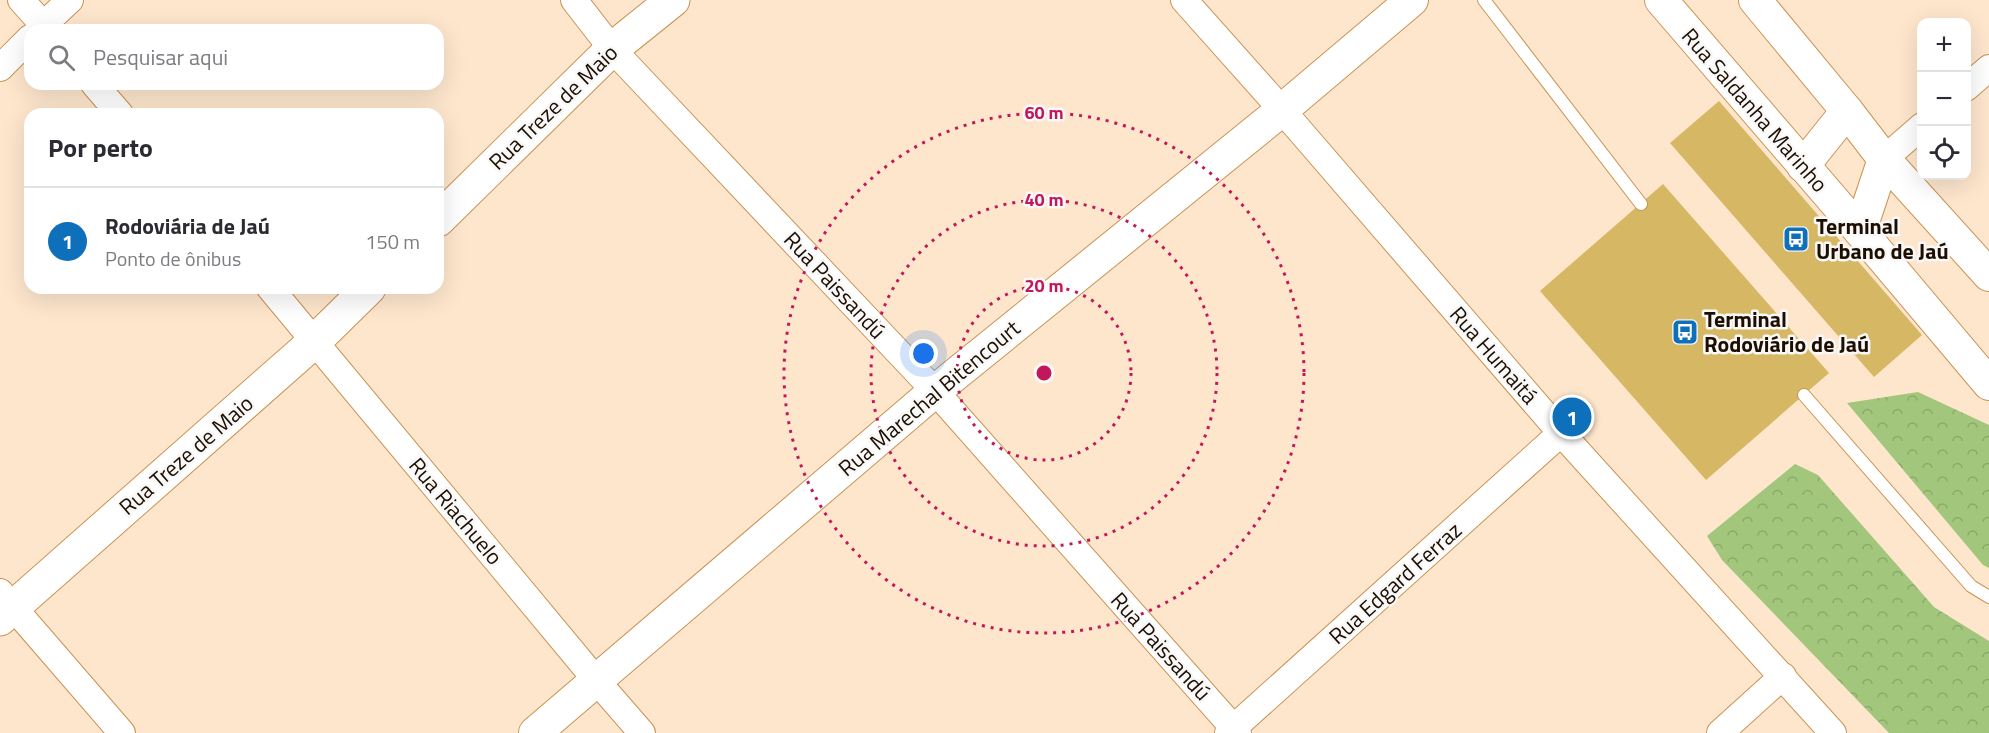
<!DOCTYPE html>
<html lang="pt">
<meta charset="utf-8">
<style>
body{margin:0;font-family:"Titillium Web",sans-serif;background:#f7f7f7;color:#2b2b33}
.controls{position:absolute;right:18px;top:18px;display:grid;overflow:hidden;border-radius:12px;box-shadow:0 6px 24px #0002}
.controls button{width:54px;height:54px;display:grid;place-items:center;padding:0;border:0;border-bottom:2px solid #e1e1e2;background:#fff;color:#2b2b33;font:30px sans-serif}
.you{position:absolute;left:924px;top:354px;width:21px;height:21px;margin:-15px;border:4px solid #fff;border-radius:50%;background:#1a73e8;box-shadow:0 0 0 9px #1a73e833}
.badge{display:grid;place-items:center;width:39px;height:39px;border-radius:50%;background:#0e6fbb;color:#fff;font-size:20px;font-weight:700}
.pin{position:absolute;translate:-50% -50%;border:3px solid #fff;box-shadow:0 2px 6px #0006}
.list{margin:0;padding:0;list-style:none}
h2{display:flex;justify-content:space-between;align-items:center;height:78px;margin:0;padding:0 24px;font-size:26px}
h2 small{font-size:20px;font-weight:400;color:#7c7c81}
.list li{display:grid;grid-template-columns:39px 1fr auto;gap:18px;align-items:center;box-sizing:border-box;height:108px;padding:0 24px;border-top:2px solid #e1e1e2}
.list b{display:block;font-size:22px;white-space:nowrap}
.list p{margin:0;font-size:20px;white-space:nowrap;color:#7c7c81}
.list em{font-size:20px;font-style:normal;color:#7c7c81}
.icon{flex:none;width:33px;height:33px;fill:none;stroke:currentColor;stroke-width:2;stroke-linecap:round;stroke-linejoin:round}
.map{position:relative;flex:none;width:1989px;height:733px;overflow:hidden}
.search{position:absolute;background:#fff;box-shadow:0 6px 24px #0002;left:24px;top:24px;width:420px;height:66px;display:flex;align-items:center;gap:15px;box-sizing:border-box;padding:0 21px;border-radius:18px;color:#7c7c81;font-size:22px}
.panel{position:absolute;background:#fff;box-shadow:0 6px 24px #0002;left:24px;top:108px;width:420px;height:186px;border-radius:18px}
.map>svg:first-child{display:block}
.park{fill:url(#park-crowns)}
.building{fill:#d6b763}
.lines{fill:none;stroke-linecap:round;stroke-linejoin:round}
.service-casing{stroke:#ca9352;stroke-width:14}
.minor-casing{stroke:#ca9352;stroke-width:28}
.tertiary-casing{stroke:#ca9352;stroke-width:34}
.secondary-casing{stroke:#ca9352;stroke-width:35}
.service{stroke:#fff;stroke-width:12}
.minor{stroke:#fff;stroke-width:26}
.tertiary{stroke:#fff;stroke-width:32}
.secondary{stroke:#fff;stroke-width:33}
.ring{fill:none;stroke:#c2185b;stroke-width:3;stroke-dasharray:3 6}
.labels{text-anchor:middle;stroke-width:5;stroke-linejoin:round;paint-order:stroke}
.street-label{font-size:22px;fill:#1d0e00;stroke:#f8f8f8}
.poi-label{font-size:22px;font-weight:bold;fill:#1d0e00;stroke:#f8f8f8;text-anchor:start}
.centre{fill:#c2185b;stroke:#f8f8f8;stroke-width:3}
.ring-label{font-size:18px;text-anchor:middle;font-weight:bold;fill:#c2185b;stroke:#f8f8f8;stroke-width:5;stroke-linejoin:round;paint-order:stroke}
</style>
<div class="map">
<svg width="1989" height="733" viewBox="0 0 1989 733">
<defs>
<pattern id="park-crowns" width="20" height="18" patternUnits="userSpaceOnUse" patternTransform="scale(1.5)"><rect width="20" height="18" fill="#a2c77c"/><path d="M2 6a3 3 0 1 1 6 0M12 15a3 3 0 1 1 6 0" fill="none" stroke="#8baa69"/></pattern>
</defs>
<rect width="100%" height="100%" fill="#fee6cd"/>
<g class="park">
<polygon points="1918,392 1989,425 1989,568 1983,565 1847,403"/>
<polygon points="1795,464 1818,475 1934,607 1989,641 1989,733 1889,733 1722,560 1707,536"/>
</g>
<g class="building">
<polygon points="1719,101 1922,335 1874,377 1670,143"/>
<polygon points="1663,184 1829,373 1706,480 1540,291"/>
</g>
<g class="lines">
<g class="service-casing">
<g id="service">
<polyline points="1484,0 1641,204"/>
<polyline points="1804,395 1971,586 1989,597"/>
</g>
</g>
<g class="minor-casing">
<g id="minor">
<polyline points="21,0 48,30"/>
<polyline points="574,0 612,49 935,391 1238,733"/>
<polyline points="1184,0 1282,110 1561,433 1833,733"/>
<polyline points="38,30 70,0"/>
<polyline points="0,68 30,38"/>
<polyline points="94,84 120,114"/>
<polyline points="1966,88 1989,68"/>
<polyline points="1884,159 1922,126"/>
<polyline points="270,288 596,680 642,733"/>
<polyline points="0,592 122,733"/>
<polyline points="1228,733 1561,433"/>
<polyline points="1720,733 1783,676"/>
</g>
</g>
<g class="tertiary-casing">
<g id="tertiary">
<polyline points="1661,0 1860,231 1989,384"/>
<polyline points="1755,0 1847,111 1884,159 1989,275"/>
<polyline points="1803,166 1847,111"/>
<polyline points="1860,231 1884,159"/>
<polyline points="535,733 935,391 1282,110 1412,0"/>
</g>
</g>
<g class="secondary-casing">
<g id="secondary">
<polyline points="438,220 612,49 673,0"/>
<polyline points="0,619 315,341 369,288"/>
</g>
</g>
<use href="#service" class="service"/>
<use href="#minor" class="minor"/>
<use href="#tertiary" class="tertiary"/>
<use href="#secondary" class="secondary"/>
</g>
<g class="ring">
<circle cx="1044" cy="373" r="87"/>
<circle cx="1044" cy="373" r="173"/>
<circle cx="1044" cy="373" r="260"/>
</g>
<defs>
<g id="bus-square" transform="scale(1.35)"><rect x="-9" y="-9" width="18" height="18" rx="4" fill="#0e6fbb" stroke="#f8f8f8"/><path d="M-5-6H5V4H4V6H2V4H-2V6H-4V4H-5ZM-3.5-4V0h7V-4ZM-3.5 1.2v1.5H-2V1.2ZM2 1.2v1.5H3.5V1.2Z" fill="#fff"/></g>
</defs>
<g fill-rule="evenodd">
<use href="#bus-square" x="1796" y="239"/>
<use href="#bus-square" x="1685" y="332"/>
</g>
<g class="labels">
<g class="street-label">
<text transform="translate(553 107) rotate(-44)" y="8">Rua Treze de Maio</text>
<text transform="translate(1755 110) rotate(49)" y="8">Rua Saldanha Marinho</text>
<text transform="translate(835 285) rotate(47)" y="8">Rua Paissandú</text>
<text transform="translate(1494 355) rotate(49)" y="8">Rua Humaitá</text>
<text transform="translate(929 398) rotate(-40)" y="8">Rua Marechal Bitencourt</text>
<text transform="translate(186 455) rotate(-41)" y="8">Rua Treze de Maio</text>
<text transform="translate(456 511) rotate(50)" y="8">Rua Riachuelo</text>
<text transform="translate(1395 583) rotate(-42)" y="8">Rua Edgard Ferraz</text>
<text transform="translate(1161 646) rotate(48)" y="8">Rua Paissandú</text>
</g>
<g class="poi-label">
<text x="1816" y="234">Terminal<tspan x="1816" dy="25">Urbano de Jaú</tspan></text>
<text x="1704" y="327">Terminal<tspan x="1704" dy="25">Rodoviário de Jaú</tspan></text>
</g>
</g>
<circle cx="1044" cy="373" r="9" class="centre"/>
<g class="ring-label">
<text x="1044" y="119">60 m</text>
<text x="1044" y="206">40 m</text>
<text x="1044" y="292">20 m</text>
</g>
</svg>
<div class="controls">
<button>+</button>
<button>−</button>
<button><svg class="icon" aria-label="locate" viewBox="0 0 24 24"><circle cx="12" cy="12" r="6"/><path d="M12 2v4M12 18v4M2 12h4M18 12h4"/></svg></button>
</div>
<div class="you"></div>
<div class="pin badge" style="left:1572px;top:417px">1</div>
<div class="search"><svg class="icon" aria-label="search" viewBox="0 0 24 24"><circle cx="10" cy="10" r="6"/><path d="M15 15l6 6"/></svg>Pesquisar aqui</div>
<section class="panel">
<h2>Por perto<small></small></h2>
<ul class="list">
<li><span class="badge">1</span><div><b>Rodoviária de Jaú</b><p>Ponto de ônibus</p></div><em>150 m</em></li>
</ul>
</section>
</div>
